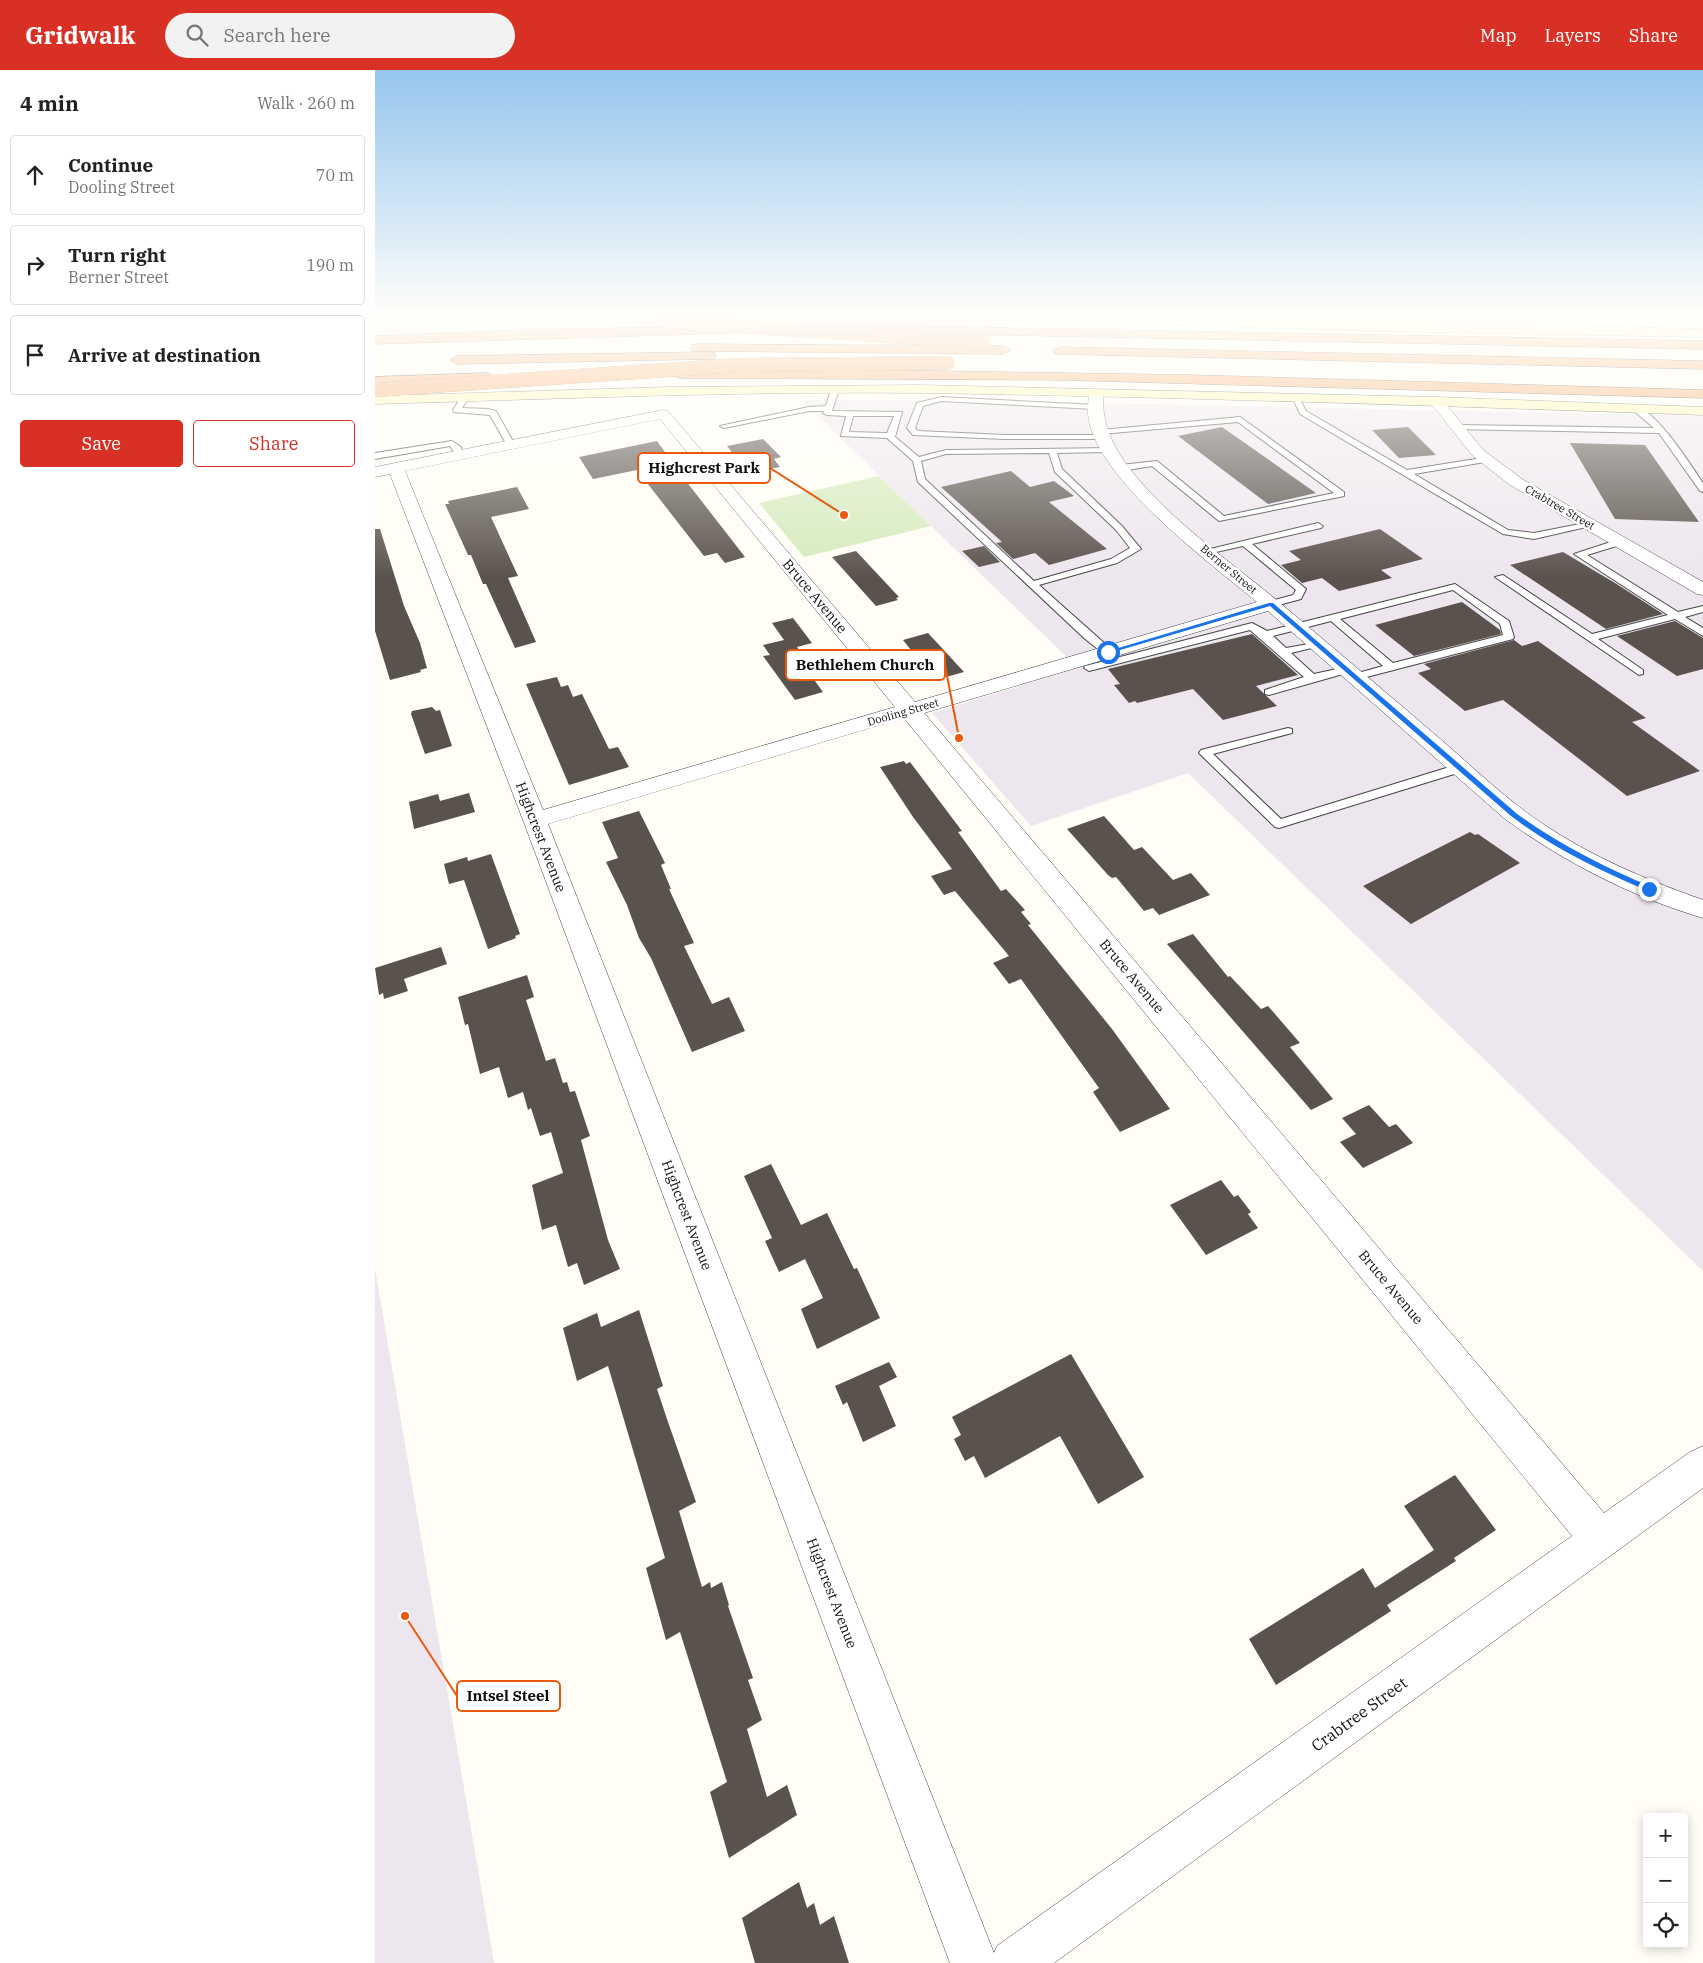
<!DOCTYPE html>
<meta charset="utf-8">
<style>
body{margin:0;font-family:"IBM Plex Serif",serif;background:#f2f2f2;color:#222}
.controls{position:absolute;right:15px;bottom:15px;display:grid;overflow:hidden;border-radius:5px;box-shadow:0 2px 12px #0003}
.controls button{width:45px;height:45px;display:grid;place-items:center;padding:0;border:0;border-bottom:1px solid #e0e0e0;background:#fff;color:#222;font:25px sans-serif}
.stop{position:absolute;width:15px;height:15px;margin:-11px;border:4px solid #1a73e8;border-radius:50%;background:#fff}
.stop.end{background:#1a73e8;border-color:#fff;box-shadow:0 1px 5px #0008}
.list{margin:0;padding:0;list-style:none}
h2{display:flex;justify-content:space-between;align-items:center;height:65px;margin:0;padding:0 20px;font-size:21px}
h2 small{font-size:16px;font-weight:400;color:#767676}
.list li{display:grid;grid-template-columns:32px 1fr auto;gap:15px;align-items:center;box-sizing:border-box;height:80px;margin:0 10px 10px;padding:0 10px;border:1px solid #e0e0e0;border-radius:5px}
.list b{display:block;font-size:19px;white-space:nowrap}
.list p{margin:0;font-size:16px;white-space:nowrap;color:#767676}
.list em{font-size:16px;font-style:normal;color:#767676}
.actions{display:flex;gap:10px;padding:15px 20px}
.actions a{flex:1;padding:11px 0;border:1px solid #d93025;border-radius:5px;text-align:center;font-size:18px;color:#d93025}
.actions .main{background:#d93025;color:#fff}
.icon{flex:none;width:28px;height:28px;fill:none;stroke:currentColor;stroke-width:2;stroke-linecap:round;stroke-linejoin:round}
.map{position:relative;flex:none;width:1328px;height:1893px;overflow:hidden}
header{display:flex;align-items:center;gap:30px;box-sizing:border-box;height:70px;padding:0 25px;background:#d93025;color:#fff}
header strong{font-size:24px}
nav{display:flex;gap:28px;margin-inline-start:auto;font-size:18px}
.search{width:350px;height:45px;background:#f2f2f2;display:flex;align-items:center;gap:12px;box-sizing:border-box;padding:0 18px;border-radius:28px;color:#767676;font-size:19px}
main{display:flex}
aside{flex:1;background:#fff}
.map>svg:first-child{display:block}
.industrial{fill:#eee6ef}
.green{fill:#d5ebbd}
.building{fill:#5a524d}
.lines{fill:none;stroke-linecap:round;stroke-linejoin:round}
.service-casing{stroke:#444;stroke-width:2}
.minor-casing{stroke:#444;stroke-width:1}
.secondary-casing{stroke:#333;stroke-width:1}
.motorway-casing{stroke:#222;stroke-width:1}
.service{fill:#fff;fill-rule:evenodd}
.minor{fill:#fff;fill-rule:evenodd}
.secondary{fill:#fff6b0;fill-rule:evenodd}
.motorway{fill:#f5a25d;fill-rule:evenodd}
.motorway-bridge-casing{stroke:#222;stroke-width:14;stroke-linecap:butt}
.motorway-bridge{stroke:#f5a25d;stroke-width:14}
.route{fill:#1a73e8}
.labels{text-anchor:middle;stroke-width:5;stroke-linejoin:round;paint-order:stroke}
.far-street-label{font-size:11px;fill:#111;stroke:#fff}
.street-label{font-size:14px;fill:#111;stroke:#fff}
.near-street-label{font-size:16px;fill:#111;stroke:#fff}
.leader{fill:none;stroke:#e8590c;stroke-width:2}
.callout-dot{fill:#e8590c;stroke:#fff;stroke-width:2}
.callout{fill:#fff;stroke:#e8590c;stroke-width:2}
.callout-label{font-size:15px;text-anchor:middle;font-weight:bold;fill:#111}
</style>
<header>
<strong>Gridwalk</strong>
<div class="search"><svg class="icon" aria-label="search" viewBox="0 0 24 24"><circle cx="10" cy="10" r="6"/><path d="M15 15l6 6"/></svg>Search here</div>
<nav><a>Map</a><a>Layers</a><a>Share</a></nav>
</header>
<main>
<aside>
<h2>4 min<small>Walk · 260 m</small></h2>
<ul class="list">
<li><svg class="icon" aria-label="ahead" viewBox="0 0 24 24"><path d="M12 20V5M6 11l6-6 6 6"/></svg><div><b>Continue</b><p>Dooling Street</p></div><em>70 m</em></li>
<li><svg class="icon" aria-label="right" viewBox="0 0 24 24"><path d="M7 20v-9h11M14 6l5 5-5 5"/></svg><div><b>Turn right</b><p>Berner Street</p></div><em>190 m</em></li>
<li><svg class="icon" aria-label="arrive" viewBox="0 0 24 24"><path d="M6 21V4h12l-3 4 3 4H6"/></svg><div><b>Arrive at destination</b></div></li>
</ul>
<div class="actions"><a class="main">Save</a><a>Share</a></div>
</aside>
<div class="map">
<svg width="1328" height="1893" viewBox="0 0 1328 1893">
<rect width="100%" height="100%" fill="#fffdf5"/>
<g class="industrial">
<polygon points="426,330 634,331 1328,346 1328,1201 813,703 656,756 557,643 703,598"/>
<polygon points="0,1199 119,1893 0,1893"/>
</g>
<polygon class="green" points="504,406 556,456 429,487 384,433"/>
<g class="building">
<polygon points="847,357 857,364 941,423 893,434 803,366"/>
<polygon points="1033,357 1061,385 1024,388 997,360"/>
<polygon points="388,369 406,387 399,389 405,397 373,403 352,376"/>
<polygon points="282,371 311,411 370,487 350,493 342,483 329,486 262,400 218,409 204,387"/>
<polygon points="1195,373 1270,375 1324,452 1240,449"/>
<polygon points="636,401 655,417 679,411 699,426 674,432 732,479 674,495 660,483 638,489 621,473 627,472 566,417"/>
<polygon points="142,417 154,439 116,447 143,506 133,508 161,572 140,578 111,514 108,514 96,485 93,485 70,434 74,434 73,431"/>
<polygon points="0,459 5,459 29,536 45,573 52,598 45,600 46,602 15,610 0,561"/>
<polygon points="1005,459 1048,489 1006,500 1017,508 964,521 947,508 927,513 906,495 926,490 914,481"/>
<polygon points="609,476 625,492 604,497 587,481"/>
<polygon points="481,481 524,527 521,528 523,530 501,536 457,487"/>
<polygon points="1188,482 1240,513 1288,544 1231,559 1135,495"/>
<polygon points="1087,532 1125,560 1126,564 1039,586 1000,555"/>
<polygon points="418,548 437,573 422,577 444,610 440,611 448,622 420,630 388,586 395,585 388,575 409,570 397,553"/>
<polygon points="1300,551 1328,568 1328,599 1302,606 1242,566"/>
<polygon points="553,563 589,602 560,610 528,570"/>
<polygon points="877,564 923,605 881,616 902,636 848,650 818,619 762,633 760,631 754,633 739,615 745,614 733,599"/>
<polygon points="1139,570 1147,576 1163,571 1271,648 1257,652 1325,701 1252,726 1128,630 1090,641 1043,603 1056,599 1049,594"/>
<polygon points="182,607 186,617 193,615 198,627 207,624 234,679 243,677 254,697 194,715 151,614"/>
<polygon points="57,637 61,641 65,640 77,676 50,684 36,644 37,641"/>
<polygon points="529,691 531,694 535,692 587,761 583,762 626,821 631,819 650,840 646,842 656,854 653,855 737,959 795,1039 745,1062 718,1022 724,1018 646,909 634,914 618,893 634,886 580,821 569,825 556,806 577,799 538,747 505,697"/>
<polygon points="94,723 100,742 39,759 34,732 63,724 65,731"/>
<polygon points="264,741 290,793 286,795 296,819 294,819 319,873 309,876 337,934 354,927 370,961 317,982 276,888 264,868 252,835 231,792 243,788 227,752"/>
<polygon points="729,746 759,780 767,777 798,810 816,803 835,825 784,845 778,838 769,841 741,807 737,808 733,805 692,759"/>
<polygon points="1095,762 1100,765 1103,764 1145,793 1036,854 988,816"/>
<polygon points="116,784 145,864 140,866 141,868 113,879 89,810 74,814 69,794 92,787 93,791"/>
<polygon points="818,864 853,907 855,906 886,939 893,936 925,973 915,977 958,1029 936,1040 792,874"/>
<polygon points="66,877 72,894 29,909 33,921 9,929 8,923 4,925 0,898"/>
<polygon points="152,905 159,927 151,930 171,991 180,988 188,1013 192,1012 195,1022 200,1021 215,1066 206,1070 233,1170 245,1199 209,1215 202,1193 193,1197 181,1155 167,1160 157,1115 188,1103 176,1062 165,1066 156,1038 153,1040 148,1022 133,1028 124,997 105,1004 93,954 90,955 83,927"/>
<polygon points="994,1035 1014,1057 1021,1054 1038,1073 988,1098 965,1072 981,1064 967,1048"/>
<polygon points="396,1094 426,1155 452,1143 479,1199 482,1198 505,1248 442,1279 426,1239 448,1228 430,1189 404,1202 390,1171 397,1168 369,1106"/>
<polygon points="846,1110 859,1127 863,1125 876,1142 873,1144 883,1158 831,1185 795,1135"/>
<polygon points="264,1240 288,1316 282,1319 292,1349 321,1432 304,1441 327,1517 335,1512 336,1518 347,1512 354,1535 353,1536 378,1608 373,1610 387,1650 372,1659 392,1727 412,1715 422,1745 354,1788 335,1722 352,1712 305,1562 291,1570 271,1498 290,1488 233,1296 202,1311 188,1258 222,1243 226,1257"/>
<polygon points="696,1284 769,1407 723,1434 685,1366 610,1408 599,1386 590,1391 579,1369 586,1365 577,1347"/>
<polygon points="514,1292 522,1307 504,1316 521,1356 488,1372 472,1332 468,1335 460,1316"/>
<polygon points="1080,1405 1121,1460 1079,1488 1081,1491 1012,1535 1016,1541 901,1615 874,1569 988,1498 1000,1518 1059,1480 1029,1436"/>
<polygon points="424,1812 432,1838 439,1833 445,1855 459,1846 474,1893 380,1893 367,1848"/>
</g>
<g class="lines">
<g class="service-casing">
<g id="service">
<polygon points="1000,244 1006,244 1014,259 1010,259"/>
<polygon points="1083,244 1089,244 1095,260 1091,260"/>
<path d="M460,317L464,319L457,341L527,342L520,367L544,387L571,380L737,378V382H734L682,383L687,399L747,456L766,479L742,493L664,515L737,580V584H729L709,568L543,412L538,391L512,368L466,366L471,346L452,345L448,343L449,341H434L349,358L345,356L434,337L451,336L456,319ZM478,346H519L512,363L474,362ZM674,383L680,402L741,460L755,478L736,489L659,511L550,409L546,391L571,384Z"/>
<polygon points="88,324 95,326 87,338 113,339 121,341 140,375 139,377 133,377 115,345 79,342 78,340"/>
<polygon points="917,326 923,326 931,341 1032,400 1113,387 1113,391 1110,392 1039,404 1133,460 1159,463 1215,452 1220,455 1159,469 1128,464 925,344"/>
<polygon points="566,327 720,335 724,337 720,339 566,331 548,336 540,358 543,361 630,365 727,365 731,367 727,369 630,369 538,365 532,358 542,333"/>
<path d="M1259,337C1278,335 1317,397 1328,413V422L1325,421L1284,363L1081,359L1077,357L1081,355L1279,358L1259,341Z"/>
<polygon points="865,347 969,422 969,426 844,451 777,396 746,401 742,398 746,395 782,391 849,446 959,423 863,352 726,364 722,362 726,360"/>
<polygon points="77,371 86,377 88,387 82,387 75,376 0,389 0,383"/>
<polygon points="943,453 948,456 946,458 877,474 931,519 926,529 896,537 891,534 892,532 918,525 921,520 868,476 832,484 827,481"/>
<polygon points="1245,469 1250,472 1248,474 1212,485 1303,542 1328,536 1328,542 1310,547 1328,558 1328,566 1300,549 1223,569 1268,600 1268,604 1264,605 1120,507 1128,505 1217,564 1293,545 1199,484"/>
<path d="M1080,514L1134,551L1139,567L1138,569L980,610L975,607L976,605L1008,596L956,551L898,566L911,578L945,572V576L916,583L939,604L971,597L976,600L975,602L894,625L890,624V620L929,607L875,560L714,601L709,598L710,596L877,553L892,561ZM1078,520L1125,554L1128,565L1018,593L965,549Z"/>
<polygon points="913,658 917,659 917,663 838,684 906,749 1081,695 1085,694 1091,698 1089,701 904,758 900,757 824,683 826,680"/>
</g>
</g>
<g class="minor-casing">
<g id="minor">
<path d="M721,320L728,324C727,357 739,379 759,404C803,458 865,498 917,543C968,586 1020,630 1071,674C1102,701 1133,731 1168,754C1217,787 1272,810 1328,830V848C1257,827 1189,792 1130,749L893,541L549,643L1229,1443L1315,1382L1328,1376V1418L679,1893H575L148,750L15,404L0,407V397L288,340L293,341L540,632L882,532C835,493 717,406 713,343C712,337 714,330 714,324ZM285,349L520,637L168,740L30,401ZM529,648L1197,1466L622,1876L619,1883L173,754Z"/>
<polygon points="1061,327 1066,328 1108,380 1147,409 1328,512 1328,525 1322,524 1135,415 1098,386 1054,331"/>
</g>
</g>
<g class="secondary-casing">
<g id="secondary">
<polygon points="187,244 181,248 0,253 0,245"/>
<polygon points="545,244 686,244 1328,259 1328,267 1003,261 551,248"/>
<path d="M545,315L1061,327L1328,337V345C1068,336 808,327 547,323C365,321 182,329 0,334V326L293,317Z"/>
</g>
</g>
<g class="motorway-casing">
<g id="motorway">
<polygon points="479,255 1328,271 1328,279 475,262 473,259"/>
<polygon points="353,256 359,260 357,263 0,274 0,266 145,260"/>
<polygon points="322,274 629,276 636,280 629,284 317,281 316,278 317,275"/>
<polygon points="685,277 1328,291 1328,299 680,284 678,281"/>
<polygon points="334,282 339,283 341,286 339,289 82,294 75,290 82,286"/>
<polygon points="432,299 816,305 1328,320 1328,328 688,310 304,308 297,304 304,300"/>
<polygon points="113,303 120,307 118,310 0,315 0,307"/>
</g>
</g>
<use href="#service" class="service"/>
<use href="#minor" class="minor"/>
<use href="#secondary" class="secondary"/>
<use href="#motorway" class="motorway"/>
<g class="motorway-bridge-casing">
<g id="motorway-bridge">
<polyline points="296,252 608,272"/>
<polyline points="0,320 365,295 573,293"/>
</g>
</g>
<use href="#motorway-bridge" class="motorway-bridge"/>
</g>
<linearGradient id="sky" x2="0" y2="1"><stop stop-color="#95c6ee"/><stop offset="0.48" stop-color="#fffefa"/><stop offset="1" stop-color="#fffefa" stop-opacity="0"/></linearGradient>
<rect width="1328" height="509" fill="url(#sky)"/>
<path class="route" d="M894,533H898L1141,743C1183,774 1228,796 1276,817V820H1271C1223,800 1178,778 1136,746L895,536L735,583L730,582Z"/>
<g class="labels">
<g class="far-street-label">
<text transform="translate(1185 437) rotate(30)" y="4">Crabtree Street</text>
<text transform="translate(854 499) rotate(40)" y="4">Berner Street</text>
<text transform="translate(528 642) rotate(-16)" y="4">Dooling Street</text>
</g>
<g class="street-label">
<text transform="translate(440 526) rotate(50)" y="5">Bruce Avenue</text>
<text transform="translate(166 767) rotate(69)" y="5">Highcrest Avenue</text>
<text transform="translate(757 906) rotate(50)" y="5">Bruce Avenue</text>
<text transform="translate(312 1145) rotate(69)" y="5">Highcrest Avenue</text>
<text transform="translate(1016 1217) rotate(50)" y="5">Bruce Avenue</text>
<text transform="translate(457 1523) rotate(69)" y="5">Highcrest Avenue</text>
</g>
<g class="near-street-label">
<text transform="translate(984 1644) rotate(-36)" y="6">Crabtree Street</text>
</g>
</g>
<path class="leader" d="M469 445L395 398M584 668L570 595M30 1546L82 1626"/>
<g class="callout-dot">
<circle cx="469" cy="445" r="5"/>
<circle cx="584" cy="668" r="5"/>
<circle cx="30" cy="1546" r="5"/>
</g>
<g class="callout">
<rect x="263" y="383" width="132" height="30" rx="5"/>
<rect x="411" y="580" width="159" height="30" rx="5"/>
<rect x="82" y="1611" width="103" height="30" rx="5"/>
</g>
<g class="callout-label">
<text x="329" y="403">Highcrest Park</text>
<text x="490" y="600">Bethlehem Church</text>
<text x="133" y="1631">Intsel Steel</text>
</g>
</svg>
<div class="controls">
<button>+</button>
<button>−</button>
<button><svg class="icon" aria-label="locate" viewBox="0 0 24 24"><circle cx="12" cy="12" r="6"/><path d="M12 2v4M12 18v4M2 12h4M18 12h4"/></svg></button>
</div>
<div class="stop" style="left:733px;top:582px"></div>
<div class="stop end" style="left:1274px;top:819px"></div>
</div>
</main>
